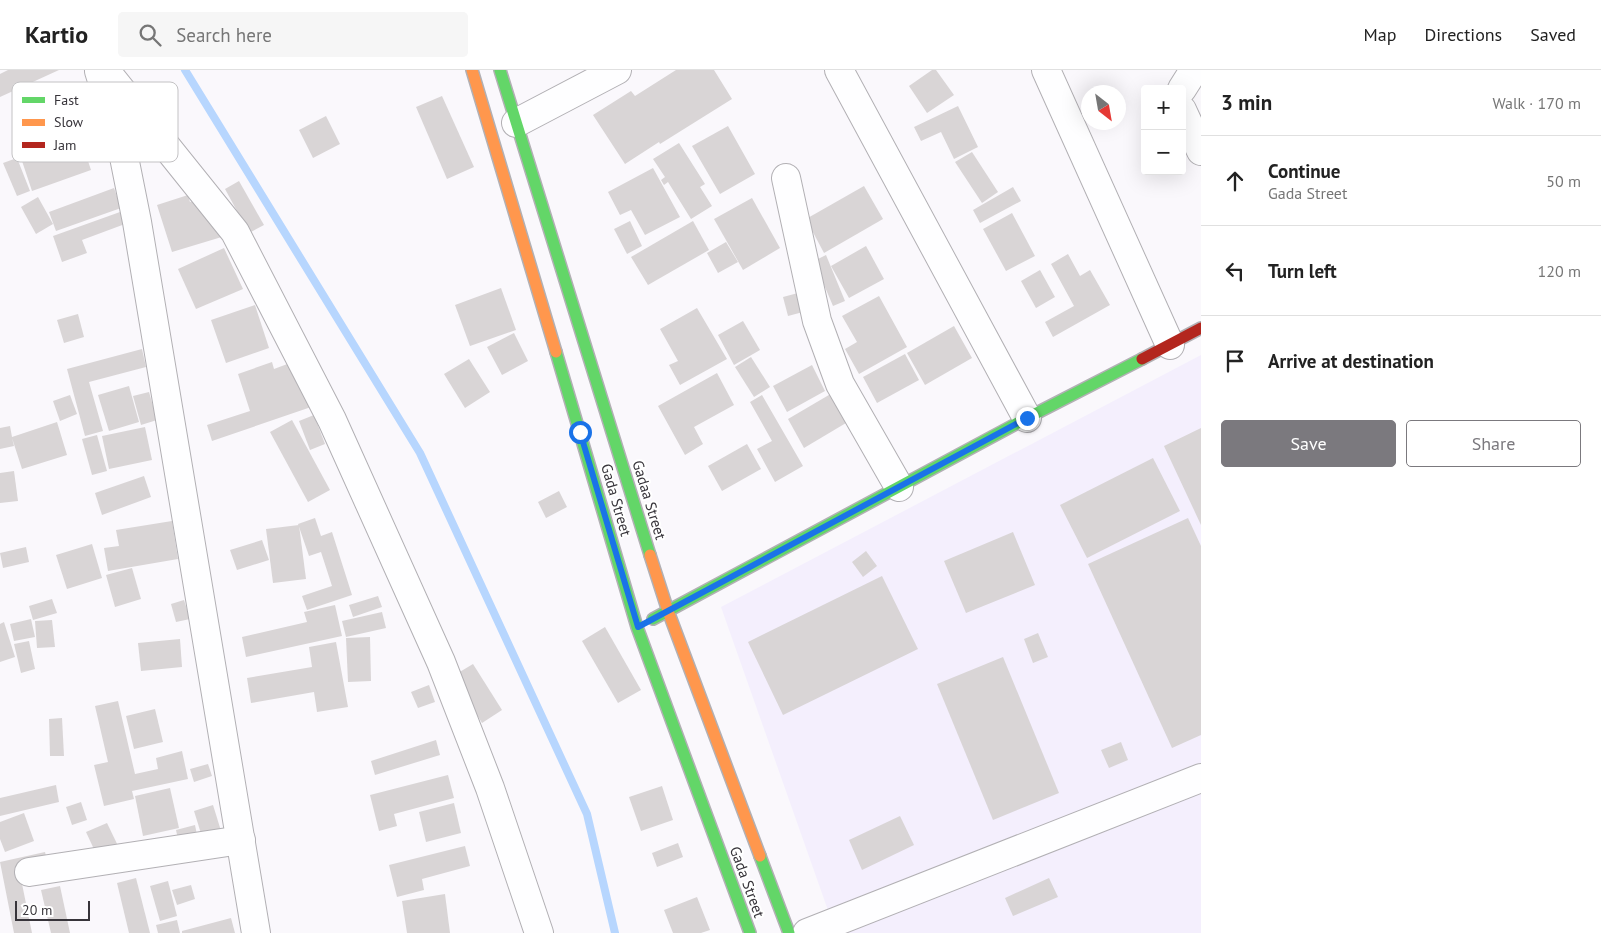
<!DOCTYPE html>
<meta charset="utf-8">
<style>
body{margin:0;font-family:"PT Sans",sans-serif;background:#f6f6f6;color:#222}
.controls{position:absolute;right:15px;top:15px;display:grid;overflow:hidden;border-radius:5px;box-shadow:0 5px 20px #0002}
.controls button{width:45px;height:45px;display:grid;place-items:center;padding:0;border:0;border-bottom:1px solid #e0e0e0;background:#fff;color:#222;font:25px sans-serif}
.compass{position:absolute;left:1081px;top:15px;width:45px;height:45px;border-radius:50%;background:#fff;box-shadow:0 5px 20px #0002;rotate:149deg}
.scale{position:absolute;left:15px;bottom:12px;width:75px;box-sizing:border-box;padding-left:5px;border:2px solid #37343a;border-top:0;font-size:14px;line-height:18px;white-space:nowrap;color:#37343a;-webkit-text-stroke:4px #fff;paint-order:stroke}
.stop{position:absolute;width:15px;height:15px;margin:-11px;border:4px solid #1a73e8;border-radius:50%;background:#fff}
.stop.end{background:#1a73e8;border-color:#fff;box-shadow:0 1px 5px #0008}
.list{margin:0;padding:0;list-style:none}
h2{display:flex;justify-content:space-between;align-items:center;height:65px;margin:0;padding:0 20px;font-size:21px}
h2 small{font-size:16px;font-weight:400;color:#767676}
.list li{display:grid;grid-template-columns:32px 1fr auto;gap:15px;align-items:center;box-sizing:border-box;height:90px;padding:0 20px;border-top:1px solid #e0e0e0}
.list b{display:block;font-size:19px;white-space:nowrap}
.list p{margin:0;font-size:16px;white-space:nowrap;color:#767676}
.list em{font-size:16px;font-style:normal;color:#767676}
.actions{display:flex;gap:10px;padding:15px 20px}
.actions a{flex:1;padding:11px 0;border:1px solid #7b797e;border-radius:5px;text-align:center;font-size:18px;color:#7b797e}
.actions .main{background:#7b797e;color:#fff}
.icon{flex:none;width:28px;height:28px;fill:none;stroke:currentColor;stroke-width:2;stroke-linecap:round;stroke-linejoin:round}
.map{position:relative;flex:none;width:1201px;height:863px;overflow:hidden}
header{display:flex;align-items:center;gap:30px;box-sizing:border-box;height:70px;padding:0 25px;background:#fff;border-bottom:1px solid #e0e0e0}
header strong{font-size:24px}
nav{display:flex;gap:28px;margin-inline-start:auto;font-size:18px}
.search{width:350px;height:45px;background:#f6f6f6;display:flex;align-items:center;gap:12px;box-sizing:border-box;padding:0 18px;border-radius:5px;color:#767676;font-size:19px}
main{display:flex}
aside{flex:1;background:#fff}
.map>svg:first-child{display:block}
.built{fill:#f4effd}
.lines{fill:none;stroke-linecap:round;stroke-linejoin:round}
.stream{stroke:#b7d6fe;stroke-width:8}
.building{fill:#d9d5d6}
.street-casing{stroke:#b2b0b4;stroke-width:30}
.fast-casing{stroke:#b2b0b4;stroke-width:14}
.slow-casing{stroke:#b2b0b4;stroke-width:14}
.jam-casing{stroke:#b2b0b4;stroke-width:14}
.street{stroke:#fefeff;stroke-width:28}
.fast{stroke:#63d668;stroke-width:11}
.slow{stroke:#ff974d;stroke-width:11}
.jam{stroke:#b3261e;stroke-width:11}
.route{stroke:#1a73e8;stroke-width:6}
.labels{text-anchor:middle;stroke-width:4;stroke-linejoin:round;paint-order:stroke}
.street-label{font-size:15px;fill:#37343a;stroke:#fff}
.key{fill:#fff;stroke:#c3c2c4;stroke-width:1}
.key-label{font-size:14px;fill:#37343a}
</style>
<header>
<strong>Kartio</strong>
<div class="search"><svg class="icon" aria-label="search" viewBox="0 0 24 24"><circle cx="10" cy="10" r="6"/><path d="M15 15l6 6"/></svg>Search here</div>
<nav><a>Map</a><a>Directions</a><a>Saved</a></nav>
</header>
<main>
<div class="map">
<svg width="1201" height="863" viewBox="0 0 1201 863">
<rect width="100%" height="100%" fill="#faf8fc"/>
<polygon class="built" points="1201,285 1201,863 836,863 721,537"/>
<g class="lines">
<polyline class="stream" points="185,0 420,383 587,744 615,863"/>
</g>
<g class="building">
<polygon points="8,0 59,0 0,27 0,4"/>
<polygon points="676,0 714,0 732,29 660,74 659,72 625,94 593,45 631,21 635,26"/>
<polygon points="932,0 936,0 954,25 927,43 909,16"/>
<polygon points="442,26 474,97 447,109 416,37"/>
<polygon points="958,36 978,77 954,89 941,62 921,71 914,57"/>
<polygon points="326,46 340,74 313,88 299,60"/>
<polygon points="76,55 91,100 32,121 17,76"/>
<polygon points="728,56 755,104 720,124 692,76"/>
<polygon points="679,73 705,114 700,117 712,136 691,149 668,112 664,115 661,110 665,107 653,89"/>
<polygon points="972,82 998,122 982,133 955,92"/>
<polygon points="17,88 30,121 17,126 3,93"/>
<polygon points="653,98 680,147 645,165 631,140 620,145 608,122"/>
<polygon points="239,111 264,155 249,163 225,119"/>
<polygon points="864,116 883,149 824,183 806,149"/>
<polygon points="1013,117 1021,131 980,153 973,140"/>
<polygon points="114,118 121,138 56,161 49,142"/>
<polygon points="188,125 190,132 213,125 225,166 172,182 157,135"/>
<polygon points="38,127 53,154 36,164 21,137"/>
<polygon points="752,128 780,178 743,200 714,149"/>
<polygon points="120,142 125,154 82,170 87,183 62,192 53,166"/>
<polygon points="1012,143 1035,186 1006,201 983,159"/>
<polygon points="630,151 642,176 627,184 614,159"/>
<polygon points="693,151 709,180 648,215 631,187"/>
<polygon points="726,172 738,192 718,203 707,183"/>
<polygon points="866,176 884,209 849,228 831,196"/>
<polygon points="224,178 243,219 196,239 178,199"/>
<polygon points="1068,184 1080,206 1090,200 1110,235 1053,267 1045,252 1074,236 1051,194"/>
<polygon points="826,185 845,231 833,236 814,191"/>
<polygon points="1040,200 1055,227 1036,238 1021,211"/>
<polygon points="501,218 516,260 470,276 455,235"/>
<polygon points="798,223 803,242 788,246 783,227"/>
<polygon points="879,226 907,277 859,304 845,279 857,272 842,246"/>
<polygon points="255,235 269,278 226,293 211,250"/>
<polygon points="697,238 727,289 680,315 669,295 678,291 660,259"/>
<polygon points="78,244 84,267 64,273 57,250"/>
<polygon points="743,251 760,280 734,295 718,265"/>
<polygon points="954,256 972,288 925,315 907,283"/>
<polygon points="514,263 528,291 502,305 487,277"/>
<polygon points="142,279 146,297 89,312 103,361 85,366 67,299"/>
<polygon points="905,284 919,310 877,333 863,307"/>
<polygon points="751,287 770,317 754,327 735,297"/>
<polygon points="469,289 490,322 465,338 444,304"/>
<polygon points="298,290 314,336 212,371 207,355 250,341 238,304 272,292 274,299"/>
<polygon points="812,295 825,321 787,342 773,316"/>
<polygon points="717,303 734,335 694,357 703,374 685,385 658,336"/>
<polygon points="129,316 139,352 109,361 98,325"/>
<polygon points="149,322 157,350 141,355 133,326"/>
<polygon points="834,322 851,350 804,378 788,349"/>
<polygon points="70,325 77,344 60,351 53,331"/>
<polygon points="762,325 803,396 775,412 757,379 772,371 750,332"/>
<polygon points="314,345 325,374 310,380 299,351"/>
<polygon points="292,350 330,420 308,432 270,362"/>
<polygon points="57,352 67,385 22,399 12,368 14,376 0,379 0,358 10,356 12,367"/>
<polygon points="145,357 152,390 109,399 102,366"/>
<polygon points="1201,358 1201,455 1164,376"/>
<polygon points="97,365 107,401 92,405 82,369"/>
<polygon points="747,374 761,399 722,421 708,396"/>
<polygon points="1153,388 1180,441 1087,488 1060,435"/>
<polygon points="14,401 18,431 0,433 0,403"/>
<polygon points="144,406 151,427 102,445 95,423"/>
<polygon points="559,421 567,437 546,448 538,432"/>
<polygon points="315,448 321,466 332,462 352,525 307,540 302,526 332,516 321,482 309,486 298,454"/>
<polygon points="1188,448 1201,476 1201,665 1172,678 1088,494"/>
<polygon points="172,451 178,489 108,501 104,478 119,476 116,460"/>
<polygon points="299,455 306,509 273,513 266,459"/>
<polygon points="1013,462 1035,515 966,543 944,491"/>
<polygon points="262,470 269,490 237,500 230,480"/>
<polygon points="92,474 102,508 67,519 56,485"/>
<polygon points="26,477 29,492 3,498 0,483"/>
<polygon points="866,481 877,496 863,507 852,492"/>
<polygon points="132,498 141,529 115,537 106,505"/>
<polygon points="882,506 918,579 783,645 748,572"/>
<polygon points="378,526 382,537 353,547 349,535"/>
<polygon points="52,529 57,543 33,550 29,536"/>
<polygon points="184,530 190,549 176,552 171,534"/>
<polygon points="335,535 342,566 246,587 242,567 307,552 304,542"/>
<polygon points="382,542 386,558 346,567 342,551"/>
<polygon points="31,549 35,567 14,571 10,554"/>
<polygon points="52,550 55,577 37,578 35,551"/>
<polygon points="4,552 15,587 0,592 0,554"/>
<polygon points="605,557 641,620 618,633 582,571"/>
<polygon points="1038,563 1048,587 1033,593 1024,569"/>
<polygon points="370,567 371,611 348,612 346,568"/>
<polygon points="180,569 182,597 141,601 138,573"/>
<polygon points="29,571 35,599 21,603 14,574"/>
<polygon points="336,572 348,637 317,642 314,622 251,633 247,608 312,597 309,577"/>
<polygon points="1003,587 1059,723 993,750 937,614"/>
<polygon points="473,594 502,640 482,653 453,606"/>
<polygon points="429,615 435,632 418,638 411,622"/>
<polygon points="118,631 135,704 158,699 156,688 182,681 188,709 132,721 134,729 104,736 94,695 108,692 95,636"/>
<polygon points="155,639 163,672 134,679 126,646"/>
<polygon points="62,648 64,686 50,686 49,649"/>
<polygon points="436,670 440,685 375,705 371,691"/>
<polygon points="1121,672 1128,690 1109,698 1101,680"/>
<polygon points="208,694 212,706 194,712 190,699"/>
<polygon points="448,705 454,728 394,744 397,756 379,761 370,725"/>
<polygon points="56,715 59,732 0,746 0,728"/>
<polygon points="662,716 673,750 641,761 629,727"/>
<polygon points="170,718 179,758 143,766 135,726"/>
<polygon points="81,732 87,750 72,755 66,737"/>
<polygon points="454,733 461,763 426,772 419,742"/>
<polygon points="213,735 222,764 203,770 194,741"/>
<polygon points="24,743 34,771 5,782 0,769 0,752"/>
<polygon points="900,746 914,775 862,800 849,770"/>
<polygon points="107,753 120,780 99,790 86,762"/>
<polygon points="195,755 198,770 179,774 176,760"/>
<polygon points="678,773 683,787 657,797 652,783"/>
<polygon points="465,776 470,796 422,809 424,820 397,827 389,795"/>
<polygon points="45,782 49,798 20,804 32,863 14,863 0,792"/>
<polygon points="136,808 150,863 129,863 117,813"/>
<polygon points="1049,808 1058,827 1013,846 1005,828"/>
<polygon points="168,811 177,846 160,851 150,816"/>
<polygon points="191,815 195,829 177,835 172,820"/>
<polygon points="60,816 70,863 51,863 41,820"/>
<polygon points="445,824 450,863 407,863 402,831"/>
<polygon points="697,827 710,860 701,863 673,863 664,840"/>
<polygon points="231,848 235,863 182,863 182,861"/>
<polygon points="177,850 180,863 158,863 156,855"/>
</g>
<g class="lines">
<g class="street-casing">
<g id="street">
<polyline points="105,0 235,162 332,350 441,592 490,718 539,863"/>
<polyline points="839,0 1027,348"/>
<polyline points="1046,0 1170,275"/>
<polyline points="99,1 121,72 137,152 256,863"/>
<polyline points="1182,19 1194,0"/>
<polyline points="1182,40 1201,81"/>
<polyline points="516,53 617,0"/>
<polyline points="786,108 817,251 840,314 899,417"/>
<polyline points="29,802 241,770"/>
<polyline points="807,863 1201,708"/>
</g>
</g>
<g class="fast-casing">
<g id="fast">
<polyline points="500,0 650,485"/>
<polyline points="556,282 637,557 750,863"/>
<polyline points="653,549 1027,348 1142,289"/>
<polyline points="760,786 789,863"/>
</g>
</g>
<g class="slow-casing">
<g id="slow">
<polyline points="472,0 556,282"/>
<polyline points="650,485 668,541 760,786"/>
</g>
</g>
<g class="jam-casing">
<polyline id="jam" points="1142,289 1201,258"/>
</g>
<use href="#street" class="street"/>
<use href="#fast" class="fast"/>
<use href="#slow" class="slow"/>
<use href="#jam" class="jam"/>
</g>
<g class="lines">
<polyline class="route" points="580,362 638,557 1027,348"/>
</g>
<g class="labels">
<g class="street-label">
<text transform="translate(616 430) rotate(74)" y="5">Gada Street</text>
<text transform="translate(649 430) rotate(73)" y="5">Gadaa Street</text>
<text transform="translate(747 812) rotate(70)" y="5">Gada Street</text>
</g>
</g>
<rect x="12" y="12" width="166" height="80" rx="8" class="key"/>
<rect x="22" y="27" width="23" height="6" fill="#63d668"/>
<rect x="22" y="49" width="23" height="7" fill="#ff974d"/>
<rect x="22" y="72" width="23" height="6" fill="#b3261e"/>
<g class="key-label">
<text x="54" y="35">Fast</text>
<text x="54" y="57">Slow</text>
<text x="54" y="80">Jam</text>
</g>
</svg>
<div class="controls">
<button>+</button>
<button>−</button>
</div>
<svg class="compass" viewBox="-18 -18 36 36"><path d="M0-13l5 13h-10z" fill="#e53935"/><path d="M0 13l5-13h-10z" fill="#767676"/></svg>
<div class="scale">20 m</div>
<div class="stop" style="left:580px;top:362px"></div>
<div class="stop end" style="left:1027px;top:348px"></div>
</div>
<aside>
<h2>3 min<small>Walk · 170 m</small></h2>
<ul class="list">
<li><svg class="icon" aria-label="ahead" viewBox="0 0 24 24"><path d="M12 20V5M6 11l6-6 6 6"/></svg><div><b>Continue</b><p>Gada Street</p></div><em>50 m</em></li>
<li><svg class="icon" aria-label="left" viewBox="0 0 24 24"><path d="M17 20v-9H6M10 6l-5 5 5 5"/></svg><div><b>Turn left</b></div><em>120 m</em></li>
<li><svg class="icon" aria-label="arrive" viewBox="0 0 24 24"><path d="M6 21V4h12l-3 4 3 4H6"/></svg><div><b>Arrive at destination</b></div></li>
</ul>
<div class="actions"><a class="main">Save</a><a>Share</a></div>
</aside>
</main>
